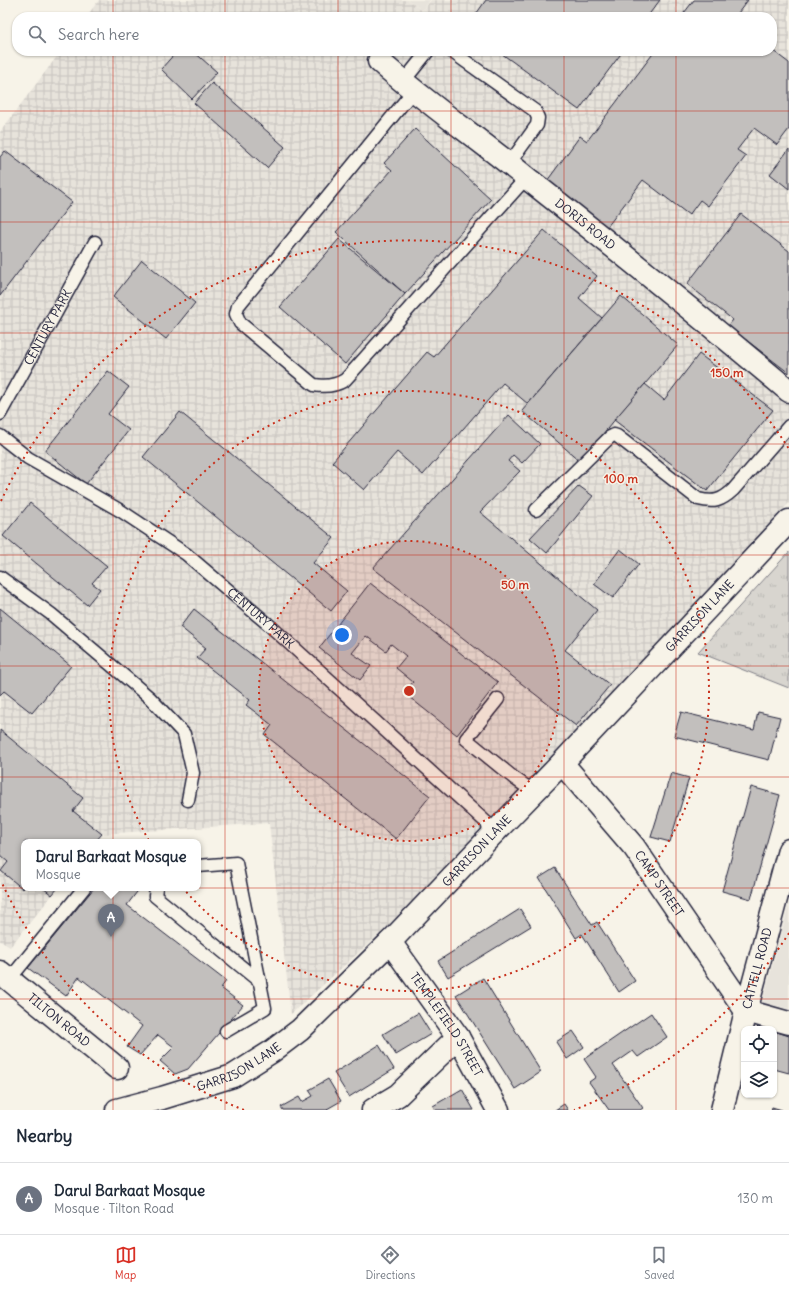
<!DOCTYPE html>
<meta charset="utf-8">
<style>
body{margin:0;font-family:Delius,sans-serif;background:#f6f6f7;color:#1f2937}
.controls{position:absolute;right:12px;bottom:12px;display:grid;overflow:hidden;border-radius:8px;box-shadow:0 1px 3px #0004}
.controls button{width:36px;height:36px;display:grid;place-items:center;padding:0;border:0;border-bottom:1px solid #e0e1e3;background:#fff;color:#1f2937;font:20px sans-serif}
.you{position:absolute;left:342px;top:635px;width:14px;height:14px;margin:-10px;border:3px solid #fff;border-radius:50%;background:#1a73e8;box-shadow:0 0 0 6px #1a73e833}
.badge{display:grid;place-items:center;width:26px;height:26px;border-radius:50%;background:#d93025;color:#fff;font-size:13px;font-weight:700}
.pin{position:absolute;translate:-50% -33px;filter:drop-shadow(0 1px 2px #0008)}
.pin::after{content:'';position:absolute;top:21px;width:14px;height:12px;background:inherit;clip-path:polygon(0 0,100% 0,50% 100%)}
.popup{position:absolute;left:21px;top:839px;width:180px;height:52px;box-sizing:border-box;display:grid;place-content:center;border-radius:8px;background:#fff;filter:drop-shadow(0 1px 3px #0005);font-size:13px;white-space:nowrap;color:#747a83}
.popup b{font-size:15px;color:#1f2937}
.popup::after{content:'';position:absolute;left:50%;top:100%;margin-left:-8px;border:8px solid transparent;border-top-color:#fff}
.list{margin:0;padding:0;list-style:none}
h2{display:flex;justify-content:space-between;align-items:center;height:52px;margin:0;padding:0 16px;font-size:17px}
h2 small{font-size:13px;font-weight:400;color:#747a83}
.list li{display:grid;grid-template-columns:26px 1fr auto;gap:12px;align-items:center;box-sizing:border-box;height:72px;padding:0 16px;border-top:1px solid #e0e1e3}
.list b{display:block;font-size:15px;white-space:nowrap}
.list p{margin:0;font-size:13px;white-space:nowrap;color:#747a83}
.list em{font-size:13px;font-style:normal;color:#747a83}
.icon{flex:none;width:22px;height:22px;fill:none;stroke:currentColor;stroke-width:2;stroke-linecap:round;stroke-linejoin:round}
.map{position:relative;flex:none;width:789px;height:1110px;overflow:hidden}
.search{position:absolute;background:#fff;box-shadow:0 1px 3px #0004;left:12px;right:12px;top:12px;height:44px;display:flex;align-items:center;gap:10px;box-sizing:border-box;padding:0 14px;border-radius:16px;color:#747a83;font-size:15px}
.sheet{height:124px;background:#fff}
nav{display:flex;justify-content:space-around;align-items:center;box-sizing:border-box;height:56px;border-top:1px solid #e0e1e3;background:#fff;font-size:11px;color:#747a83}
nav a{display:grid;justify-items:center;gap:2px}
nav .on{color:#d93025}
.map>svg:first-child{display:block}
.built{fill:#e7e3db}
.industrial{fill:url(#industrial-grid)}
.grass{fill:url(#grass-tufts);stroke:#7d7c85}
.building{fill:#c2bfbd;stroke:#22223b}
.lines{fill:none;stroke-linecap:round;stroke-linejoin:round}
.lane-casing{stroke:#22223b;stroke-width:15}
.street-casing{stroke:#22223b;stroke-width:25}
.secondary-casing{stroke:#22223b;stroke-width:25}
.lane{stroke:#f7f3e8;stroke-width:12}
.street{stroke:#f7f3e8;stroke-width:22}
.secondary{stroke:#f7f3e8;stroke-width:22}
.grid{fill:none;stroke:#c8321e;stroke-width:1;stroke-opacity:0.55}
.ring{fill:none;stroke:#c8321e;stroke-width:2;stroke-dasharray:2 4}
.labels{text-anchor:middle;stroke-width:3;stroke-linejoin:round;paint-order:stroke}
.street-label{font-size:12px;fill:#22223b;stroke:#f7f3e8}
.centre{fill:#c8321e;stroke:#f7f3e8;stroke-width:2}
.ring-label{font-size:12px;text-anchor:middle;font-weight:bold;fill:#c8321e;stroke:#f7f3e8;stroke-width:3;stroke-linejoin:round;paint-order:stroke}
</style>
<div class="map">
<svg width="789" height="1110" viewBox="0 0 789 1110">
<defs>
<pattern id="industrial-grid" width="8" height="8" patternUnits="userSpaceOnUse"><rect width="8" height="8" fill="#e7e3db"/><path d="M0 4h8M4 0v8" fill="none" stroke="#c6c2bd"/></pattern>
<pattern id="grass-tufts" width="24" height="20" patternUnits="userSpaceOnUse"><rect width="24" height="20" fill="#d8d5cf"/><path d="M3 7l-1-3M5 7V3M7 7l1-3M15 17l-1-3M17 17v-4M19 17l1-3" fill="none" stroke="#b9b7b3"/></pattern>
</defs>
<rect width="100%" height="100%" fill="#f7f3e8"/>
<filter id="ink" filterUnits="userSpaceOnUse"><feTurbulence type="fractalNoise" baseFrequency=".025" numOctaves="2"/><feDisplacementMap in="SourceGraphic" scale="8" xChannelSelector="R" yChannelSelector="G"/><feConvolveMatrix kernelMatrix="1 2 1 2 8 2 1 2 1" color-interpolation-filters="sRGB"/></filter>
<g filter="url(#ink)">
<g class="built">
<polygon points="408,0 430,0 423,11"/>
<polygon points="789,904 789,1009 762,1003"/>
</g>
<polygon class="industrial" points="99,0 408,0 423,11 431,0 789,0 789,503 545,770 487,823 399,916 291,1014 269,823 102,834 95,842 24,842 24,888 58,888 10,947 0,941 0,132 61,51 772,51 772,17 86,17"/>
<polygon class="grass" points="789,552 789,688 698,652"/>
<g class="building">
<polygon points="486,0 660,0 647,17 474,17"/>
<polygon points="694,0 748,0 735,17 681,17"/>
<polygon points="772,50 789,63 789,129 777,145 754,128 737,150 746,156 708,206 700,200 689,215 643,180 607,227 547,181 580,136 587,141 655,51"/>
<polygon points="177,51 193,51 217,72 192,99 161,69"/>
<polygon points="498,51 623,51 579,110"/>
<polygon points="212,83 285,147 267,168 194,103"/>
<polygon points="415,129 491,199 405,294 336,232 392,170 384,163"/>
<polygon points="789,149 789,189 770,174"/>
<polygon points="5,151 72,202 0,296 0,157"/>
<polygon points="741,214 789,251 789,373 728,326 733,320 687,284"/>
<polygon points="544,230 597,276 579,298 602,318 528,404 503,383 423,475 397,452 364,490 332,462 427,352 434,357"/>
<polygon points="339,239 405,294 345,364 280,307"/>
<polygon points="142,260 195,303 166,339 113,297"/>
<polygon points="621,296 678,345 580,461 522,411"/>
<polygon points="699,354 773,410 707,491 614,420 645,384 664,400"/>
<polygon points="108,371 129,387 108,414 129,430 86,484 45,451"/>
<polygon points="180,412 334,538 313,563 347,591 331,611 143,457"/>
<polygon points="509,415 540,444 522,463 513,455 508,461 520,471 480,512 597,610 565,650 610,685 576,726 373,568"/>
<polygon points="579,486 593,496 547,553 530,538"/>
<polygon points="30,503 107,566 92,583 100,589 87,605 3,536"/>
<polygon points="620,549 639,564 613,598 594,584"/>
<polygon points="370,583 498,682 457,735 404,693 413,682 396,668 406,656 391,644 386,651 366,636 352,653 371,666 360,680 319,648"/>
<polygon points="0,608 71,666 32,713 4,691 0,695"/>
<polygon points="194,609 430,796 396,839 265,735 272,725 246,705 250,700 197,658 206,648 180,627"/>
<polygon points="681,712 754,730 758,712 780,717 769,760 674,736"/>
<polygon points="0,730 83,798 73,811 102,834 95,842 24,842 24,888 23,889 1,871 8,862 0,855"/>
<polygon points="671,773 689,778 670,842 651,837"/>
<polygon points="751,787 780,795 751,899 722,891"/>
<polygon points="555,868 592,925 597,922 635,981 619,992 582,934 576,938 539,878"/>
<polygon points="43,888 58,888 52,895"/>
<polygon points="94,888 140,888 127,905 226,981 221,988 243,1005 188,1069 175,1074 160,1061 174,1047 158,1035 140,1055 127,1047 142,1026 79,977 66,996 28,968"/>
<polygon points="520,909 531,926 448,977 438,961"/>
<polygon points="483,978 541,1072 515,1089 456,995"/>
<polygon points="418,1013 431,1034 396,1055 383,1034"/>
<polygon points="651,1013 667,1037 638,1057 633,1051 613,1065 643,1108 640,1110 609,1110 589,1082 596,1077 584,1059"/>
<polygon points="758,1026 767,1029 757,1029"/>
<polygon points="573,1031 584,1047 567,1059 556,1042"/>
<polygon points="774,1031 789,1036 789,1073 774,1069"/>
<polygon points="379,1045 394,1069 349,1097 334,1073"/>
<polygon points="328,1079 341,1101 327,1109 328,1110 283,1110 281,1107 299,1097 302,1102 313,1096 309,1090"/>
<polygon points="462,1089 474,1110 435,1110 433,1106"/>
<polygon points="564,1104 568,1110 555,1110"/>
<polygon points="772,1107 782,1110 771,1110"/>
</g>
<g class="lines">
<g class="lane-casing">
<g id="lane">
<polyline points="451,51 535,111 538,118 537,125 509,164"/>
<polyline points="403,82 428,51"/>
<path d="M414,90L238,306L236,314L240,323L314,385C326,387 335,386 345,380L527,177"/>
<path id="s1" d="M0,414L95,242"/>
<path id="s2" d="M0,436L28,458L121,511L186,554L268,624L487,823L491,836"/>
<path d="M536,510L610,437L614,435L617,436L698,499C714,503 721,501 733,490L789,426"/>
<polyline points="0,577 51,614 150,698 184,734 193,773 188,800"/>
<polyline points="498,699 466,739 514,778 534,792"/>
<polyline points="198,866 236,863 265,1008 226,1031"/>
<polyline points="156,888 155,896 260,982"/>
<polyline points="9,980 84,888"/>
</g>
</g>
<g class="street-casing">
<g id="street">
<path id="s3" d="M379,61C426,103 479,139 528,179C616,248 703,319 789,391"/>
<path id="s4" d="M562,763L634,847L746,1011L789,1023"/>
<path id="s5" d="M390,942L458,1037L498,1110"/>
<path id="s6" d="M0,972L117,1068"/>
<polyline points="373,1110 398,1095 458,1037"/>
</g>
</g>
<g class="secondary-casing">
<g id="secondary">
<path id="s7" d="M117,1110L162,1098L233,1076L271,1052L300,1030L390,942L491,836L562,763L789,521"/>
<path id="s8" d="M722,1110L746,1011L789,850"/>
</g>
</g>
<use href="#lane" class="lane"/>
<use href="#street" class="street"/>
<use href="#secondary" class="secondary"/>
</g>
</g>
<path class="grid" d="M113,0V17M225,0V17M338,0V17M451,0V17M564,0V17M676,0V17M113,51V1110M225,51V1110M338,51V1110M451,51V1110M564,51V1110M676,51V1110M0,111H789M0,222H789M0,333H789M0,444H789M0,555H789M0,666H789M0,777H789M0,888H789M0,999H789"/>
<circle cx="409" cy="691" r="150" fill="#c8321e" fill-opacity=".12"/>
<g class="ring">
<circle cx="409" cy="691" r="150"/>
<circle cx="409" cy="691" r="300"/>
<path d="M789 933A450 450 0 0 1 574 1110M244 1110A450 450 0 0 1 1 881M1 501A450 450 0 0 1 789 449"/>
</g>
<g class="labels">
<g class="street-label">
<text dy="4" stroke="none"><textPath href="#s3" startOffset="263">DORIS ROAD</textPath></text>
<text dy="4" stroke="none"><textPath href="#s1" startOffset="99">CENTURY PARK</textPath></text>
<text dy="4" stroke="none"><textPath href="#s7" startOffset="778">GARRISON LANE</textPath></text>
<text dy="4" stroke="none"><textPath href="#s2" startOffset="319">CENTURY PARK</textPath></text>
<text dy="4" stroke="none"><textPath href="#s7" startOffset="454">GARRISON LANE</textPath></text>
<text dy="4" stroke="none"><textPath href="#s4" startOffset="155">CAMP STREET</textPath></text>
<text dy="4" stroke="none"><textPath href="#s8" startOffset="146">CATTELL ROAD</textPath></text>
<text dy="4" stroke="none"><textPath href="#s6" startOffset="76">TILTON ROAD</textPath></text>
<text dy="4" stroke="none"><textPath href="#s5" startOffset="100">TEMPLEFIELD STREET</textPath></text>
<text dy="4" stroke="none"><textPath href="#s7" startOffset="130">GARRISON LANE</textPath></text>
</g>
</g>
<circle cx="409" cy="691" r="6" class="centre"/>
<g class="ring-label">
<text x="727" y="377">150 m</text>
<text x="621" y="483">100 m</text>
<text x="515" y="589">50 m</text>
</g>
</svg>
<div class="controls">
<button><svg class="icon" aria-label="locate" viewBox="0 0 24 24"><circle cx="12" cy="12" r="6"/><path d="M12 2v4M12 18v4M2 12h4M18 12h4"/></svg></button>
<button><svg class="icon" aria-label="layers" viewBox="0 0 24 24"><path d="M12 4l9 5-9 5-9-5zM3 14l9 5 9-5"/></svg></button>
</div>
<div class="you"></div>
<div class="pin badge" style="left:111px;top:937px;background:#6b7280">A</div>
<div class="popup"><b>Darul Barkaat Mosque</b>Mosque</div>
<div class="search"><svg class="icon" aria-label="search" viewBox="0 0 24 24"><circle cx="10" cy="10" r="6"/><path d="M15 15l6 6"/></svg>Search here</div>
</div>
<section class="sheet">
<h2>Nearby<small></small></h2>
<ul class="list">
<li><span class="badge" style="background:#6b7280">A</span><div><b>Darul Barkaat Mosque</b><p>Mosque · Tilton Road</p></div><em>130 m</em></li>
</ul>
</section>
<nav>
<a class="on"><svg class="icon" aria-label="map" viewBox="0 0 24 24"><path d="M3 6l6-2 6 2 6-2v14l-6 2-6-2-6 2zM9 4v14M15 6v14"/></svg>Map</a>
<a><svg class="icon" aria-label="directions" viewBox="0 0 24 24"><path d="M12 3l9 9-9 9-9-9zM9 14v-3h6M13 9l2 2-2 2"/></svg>Directions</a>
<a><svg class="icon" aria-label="saved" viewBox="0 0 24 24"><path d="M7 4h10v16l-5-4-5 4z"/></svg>Saved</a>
</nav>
